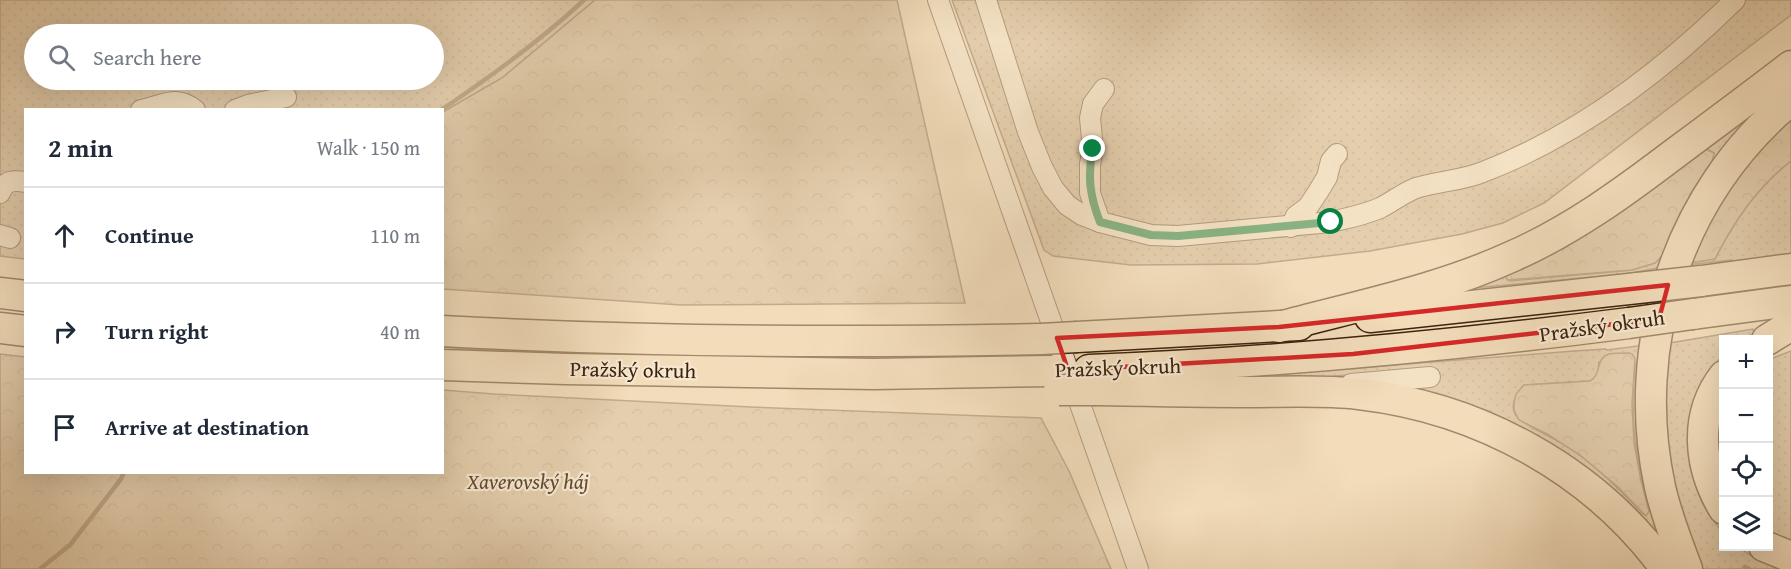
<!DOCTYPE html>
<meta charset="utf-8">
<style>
body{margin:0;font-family:"Gentium Book Plus",serif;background:#f2f2f3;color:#1f2937}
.controls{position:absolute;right:18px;bottom:18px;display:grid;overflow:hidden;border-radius:0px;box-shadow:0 6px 24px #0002}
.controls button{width:54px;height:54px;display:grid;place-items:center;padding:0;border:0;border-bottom:2px solid #e0e1e3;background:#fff;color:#1f2937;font:30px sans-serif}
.stop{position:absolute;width:18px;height:18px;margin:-14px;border:4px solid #0b8043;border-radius:50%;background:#fff}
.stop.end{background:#0b8043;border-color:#fff;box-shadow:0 2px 6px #0008}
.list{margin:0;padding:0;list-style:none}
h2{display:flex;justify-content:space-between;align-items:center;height:78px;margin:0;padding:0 24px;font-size:26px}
h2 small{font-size:20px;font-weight:400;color:#747a83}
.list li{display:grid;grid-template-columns:39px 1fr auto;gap:18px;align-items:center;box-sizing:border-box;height:96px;padding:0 24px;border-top:2px solid #e0e1e3}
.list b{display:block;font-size:22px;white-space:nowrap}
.list em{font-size:20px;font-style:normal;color:#747a83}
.icon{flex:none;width:33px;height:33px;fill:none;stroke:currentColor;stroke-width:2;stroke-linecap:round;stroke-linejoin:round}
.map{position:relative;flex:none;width:1791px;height:569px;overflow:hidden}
.search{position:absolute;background:#fff;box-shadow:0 6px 24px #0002;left:24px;top:24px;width:420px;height:66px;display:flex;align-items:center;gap:15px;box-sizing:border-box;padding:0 21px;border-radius:33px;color:#747a83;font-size:22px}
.panel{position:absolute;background:#fff;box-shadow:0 6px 24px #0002;left:24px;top:108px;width:420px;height:366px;border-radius:0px}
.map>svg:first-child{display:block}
.green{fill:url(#green-dots);stroke:#887055;stroke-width:1.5;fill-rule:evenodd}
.forest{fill:url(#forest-crowns);stroke:#887055;stroke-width:1.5}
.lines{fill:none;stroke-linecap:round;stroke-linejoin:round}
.stream{stroke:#846c51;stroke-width:4.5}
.minor-casing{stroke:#6a5138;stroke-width:22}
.highway-casing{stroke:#3c230d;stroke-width:33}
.minor{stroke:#f7e8d2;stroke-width:20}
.highway{stroke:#f2dcba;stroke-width:30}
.highway-bridge-casing{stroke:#3c230d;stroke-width:33;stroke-linecap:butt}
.highway-bridge{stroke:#f2dcba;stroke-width:30}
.route{stroke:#0b8043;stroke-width:8}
.marked{fill:none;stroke:#d62828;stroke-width:4.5;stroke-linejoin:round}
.labels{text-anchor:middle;stroke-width:4.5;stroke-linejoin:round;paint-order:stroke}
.street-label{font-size:21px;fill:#3c230d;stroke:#f7e8d2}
.park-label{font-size:21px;font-style:italic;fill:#624a31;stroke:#f7e8d2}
</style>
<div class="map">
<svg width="1791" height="569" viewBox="0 0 1791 569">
<defs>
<pattern id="green-dots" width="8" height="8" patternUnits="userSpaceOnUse" patternTransform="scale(1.5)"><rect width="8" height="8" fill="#d3bd9d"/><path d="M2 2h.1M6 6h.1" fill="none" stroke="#b6a286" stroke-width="1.8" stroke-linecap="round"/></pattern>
<pattern id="forest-crowns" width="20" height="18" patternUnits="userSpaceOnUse" patternTransform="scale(1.5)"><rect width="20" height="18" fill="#d3bd9d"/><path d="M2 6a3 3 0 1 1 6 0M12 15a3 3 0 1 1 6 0" fill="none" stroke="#b6a286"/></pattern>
</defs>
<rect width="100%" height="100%" fill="#f2dcba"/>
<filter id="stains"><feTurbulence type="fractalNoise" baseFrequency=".00333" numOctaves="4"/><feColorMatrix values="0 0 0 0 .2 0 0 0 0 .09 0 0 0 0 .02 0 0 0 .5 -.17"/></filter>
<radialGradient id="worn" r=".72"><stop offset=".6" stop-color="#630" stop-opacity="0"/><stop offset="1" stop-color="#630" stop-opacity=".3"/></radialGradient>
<g class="green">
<path d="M0,0H595L502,78L443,112L442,110H26L25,259L0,256ZM34,34H434V80H34Z"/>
<polygon points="952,0 1791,0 1791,15 1544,203 1503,223 1462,234 1370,251 1257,264 1131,265 1053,256 1044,250"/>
<path d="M1791,78V88L1663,267L1626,274L1462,289ZM1708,149L1714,153L1712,163L1690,195L1662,256L1655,263L1632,270L1509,281L1641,197L1700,152Z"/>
<path d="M1782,124L1715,259C1734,221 1757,187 1791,161V255L1733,262L1732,260L1685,265Z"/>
<polygon points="1753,329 1754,333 1745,339 1724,340 1723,355 1711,368 1693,472 1697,489 1703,504 1711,517 1723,533 1724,546 1738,547 1758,560 1779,569 1699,569 1665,460 1664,344"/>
<polygon points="443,339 1039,353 1002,358 892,359 619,354 465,349 443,347"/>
<path d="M1645,345L1669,552L1411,390L1426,369L1308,378H1229L1574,351L1606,349L1607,350ZM1599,362L1635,365C1629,417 1636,461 1649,511L1646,515L1643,514C1619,489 1596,465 1567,446C1556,439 1524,425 1518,418C1508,407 1516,394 1524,385L1590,381C1598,378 1598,370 1599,362Z"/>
<polygon points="1791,351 1791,550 1769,543 1768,360"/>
<polygon points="1723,402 1723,495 1713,456"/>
</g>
<g class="forest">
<polygon points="595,0 897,0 965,303 681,305 443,289 443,112 502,78"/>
<path d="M1791,116V161C1757,187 1734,221 1715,259L1689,263L1715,210L1746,164Z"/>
<polygon points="1705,149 1714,153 1712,163 1690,195 1662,256 1655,263 1632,270 1507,280 1506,276 1508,274 1641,197"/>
<path d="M1629,353L1632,354L1635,359L1632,404L1634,443L1641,481L1649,511L1646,516L1618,487L1580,455L1547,434L1519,420L1514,410V402L1516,394L1524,385L1590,381C1602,375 1595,358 1609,354C1615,353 1622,353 1629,353Z"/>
<polygon points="0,354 25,357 26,472 442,472 443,390 494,394 751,407 1041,418 1069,471 1111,569 0,569"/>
</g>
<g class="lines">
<g class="stream">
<path d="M441,110C489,78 542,39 584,0"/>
<polyline points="1745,567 1749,569"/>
<polyline points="40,569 70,545 121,479 124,472"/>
</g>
<g class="minor-casing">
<g id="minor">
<polyline points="938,0 1138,569"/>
<path d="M986,0L1028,132L1042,167L1053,188L1067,205L1082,215L1100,222L1151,235L1178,236L1331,222C1348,218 1364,215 1380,208C1392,202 1403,193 1416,188C1438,181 1461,181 1483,172C1577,136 1664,70 1735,0"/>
<path d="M141,110C162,106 176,94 195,110"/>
<polyline points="235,110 248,105 286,97"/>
<path d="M0,193C5,180 13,180 26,182"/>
<polyline points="1100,222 1090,193 1090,164 1093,149 1090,118 1093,104 1104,89"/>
<polyline points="1291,227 1296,216 1308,207 1318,192 1327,177 1331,161 1337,154"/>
<polyline points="0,235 10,238"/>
<polyline points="1351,384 1430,377"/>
</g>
</g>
<g class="highway-casing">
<g id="highway">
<polyline points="1701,281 1791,269"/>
<polyline points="0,293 26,296"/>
<polyline points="1693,314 1791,301"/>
<polyline points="1370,317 1638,288"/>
<path d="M1279,327C1357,306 1439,290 1513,256C1572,230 1624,192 1674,154C1713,125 1752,96 1791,66"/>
<polyline points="0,328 26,331"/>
<path d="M442,331C642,342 841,343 1041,339"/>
<polyline points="1077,337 1299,325"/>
<polyline points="1767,340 1791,325"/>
<polyline points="442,365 566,369 874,374 1053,371"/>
<path d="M1089,370C1269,363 1449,346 1629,323"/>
<path d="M1724,376C1693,416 1699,468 1724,509"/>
<path d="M1096,390C1148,391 1199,392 1250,392C1287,392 1323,390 1359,394C1480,408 1594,470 1666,569"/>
<polyline points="1764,546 1791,557"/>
<path d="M1687,569C1677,542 1666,515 1660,487C1629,345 1678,192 1791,100"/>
</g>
</g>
<use href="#minor" class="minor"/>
<use href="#highway" class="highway"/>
<g class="highway-bridge-casing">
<g id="highway-bridge">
<polyline points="1638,288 1701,281"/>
<polyline points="1629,323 1693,314"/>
<polyline points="1041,339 1077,337"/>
<polyline points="1059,390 1096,390"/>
</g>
</g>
<use href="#highway-bridge" class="highway-bridge"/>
</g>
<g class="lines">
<path class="route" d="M1093,149C1087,175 1090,197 1100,222L1151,235L1178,236L1331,222"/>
</g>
<path d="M0 0H1791V569H0ZM1668,285L1659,319L1353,354L1068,370L1057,338L1279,327Z" fill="#f2dcba" fill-opacity=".55" fill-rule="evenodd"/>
<path class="marked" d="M1668,285L1659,319L1353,354L1068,370L1057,338L1279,327Z"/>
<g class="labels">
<g class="street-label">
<text transform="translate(1602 326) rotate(-8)" y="7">Pražský okruh</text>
<text transform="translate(1118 368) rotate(-2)" y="7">Pražský okruh</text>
<text transform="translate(633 370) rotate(1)" y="7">Pražský okruh</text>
</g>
<g class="park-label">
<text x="528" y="489">Xaverovský háj</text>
</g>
</g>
<rect width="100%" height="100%" filter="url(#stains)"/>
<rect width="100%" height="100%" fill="url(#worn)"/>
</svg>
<div class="controls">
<button>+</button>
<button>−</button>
<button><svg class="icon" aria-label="locate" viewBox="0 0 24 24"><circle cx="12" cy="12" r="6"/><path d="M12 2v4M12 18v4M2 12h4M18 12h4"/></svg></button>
<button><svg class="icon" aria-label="layers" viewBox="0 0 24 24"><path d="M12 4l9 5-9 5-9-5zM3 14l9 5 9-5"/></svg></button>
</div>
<div class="stop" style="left:1331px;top:222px"></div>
<div class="stop end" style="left:1093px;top:149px"></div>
<div class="search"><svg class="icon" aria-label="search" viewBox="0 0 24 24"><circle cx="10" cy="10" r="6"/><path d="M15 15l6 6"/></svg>Search here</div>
<section class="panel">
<h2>2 min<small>Walk · 150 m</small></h2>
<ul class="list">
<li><svg class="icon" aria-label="ahead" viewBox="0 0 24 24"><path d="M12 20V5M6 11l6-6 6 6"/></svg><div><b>Continue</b></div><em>110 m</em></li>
<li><svg class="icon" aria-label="right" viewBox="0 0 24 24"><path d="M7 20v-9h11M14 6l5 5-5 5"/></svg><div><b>Turn right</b></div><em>40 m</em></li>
<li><svg class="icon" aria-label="arrive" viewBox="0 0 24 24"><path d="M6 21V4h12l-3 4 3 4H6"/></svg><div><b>Arrive at destination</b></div></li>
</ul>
</section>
</div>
